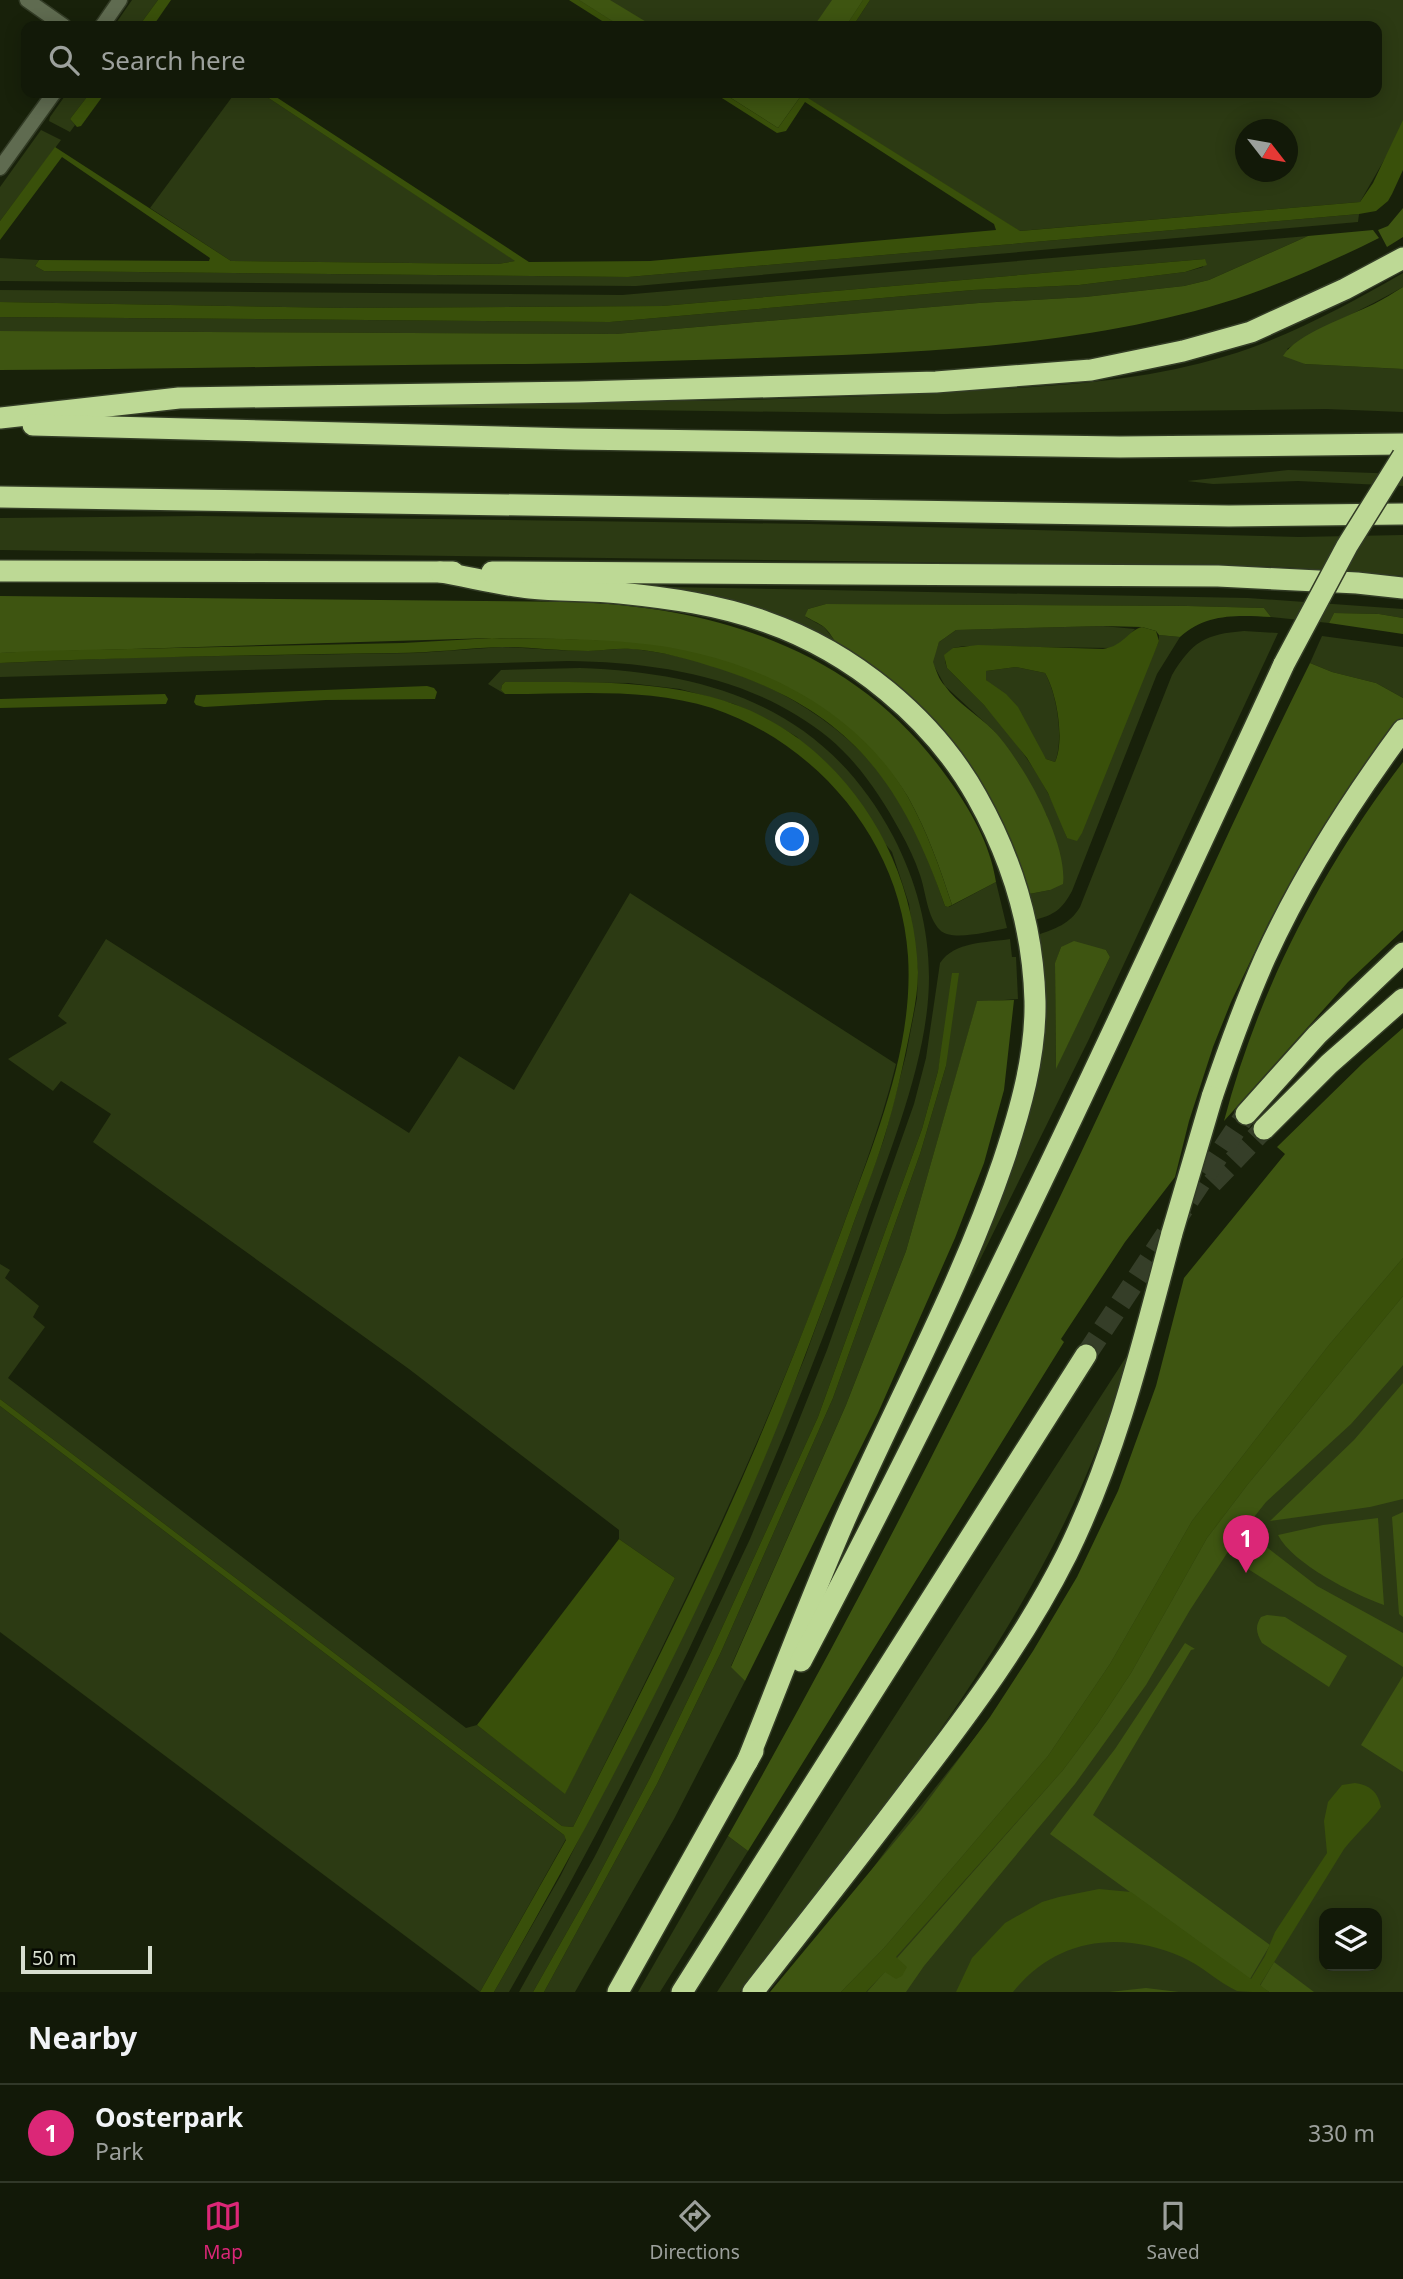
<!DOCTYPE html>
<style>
body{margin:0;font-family:"Noto Sans",sans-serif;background:#1f2616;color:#f1f3f6}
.controls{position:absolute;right:21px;bottom:21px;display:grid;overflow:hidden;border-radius:14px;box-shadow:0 4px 18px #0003}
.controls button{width:63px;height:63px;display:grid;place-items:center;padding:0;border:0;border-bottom:2px solid #313829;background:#121908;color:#f1f3f6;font:35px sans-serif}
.compass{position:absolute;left:1235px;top:119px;width:63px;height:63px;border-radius:50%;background:#121908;box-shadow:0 4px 18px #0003;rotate:121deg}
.scale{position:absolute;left:21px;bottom:18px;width:131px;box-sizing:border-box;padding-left:7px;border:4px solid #d8dfd0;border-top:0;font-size:19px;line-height:24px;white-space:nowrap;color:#d8dfd0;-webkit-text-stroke:5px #060902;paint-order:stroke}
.you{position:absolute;left:793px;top:840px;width:24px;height:24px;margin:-18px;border:5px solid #fff;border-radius:50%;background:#1a73e8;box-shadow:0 0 0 10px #1a73e833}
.badge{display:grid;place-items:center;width:46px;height:46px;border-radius:50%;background:#db2777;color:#fff;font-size:23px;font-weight:700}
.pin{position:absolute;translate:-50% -58px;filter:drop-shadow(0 2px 4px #0008)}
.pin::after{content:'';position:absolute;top:37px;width:24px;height:21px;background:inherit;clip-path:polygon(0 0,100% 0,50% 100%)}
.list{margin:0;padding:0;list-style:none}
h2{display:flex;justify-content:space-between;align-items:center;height:91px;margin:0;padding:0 28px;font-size:30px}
h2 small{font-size:23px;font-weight:400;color:#9ca09c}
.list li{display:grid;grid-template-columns:46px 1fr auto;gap:21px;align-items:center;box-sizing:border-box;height:98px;padding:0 28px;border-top:2px solid #313829}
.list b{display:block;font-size:26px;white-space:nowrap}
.list p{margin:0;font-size:23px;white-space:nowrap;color:#9ca09c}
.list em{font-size:23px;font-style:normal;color:#9ca09c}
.icon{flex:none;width:38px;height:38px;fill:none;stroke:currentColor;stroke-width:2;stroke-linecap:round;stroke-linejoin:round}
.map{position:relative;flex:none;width:1403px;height:1992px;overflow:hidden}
.search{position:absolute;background:#121908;box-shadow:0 4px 18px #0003;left:21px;right:21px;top:21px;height:77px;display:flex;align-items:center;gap:18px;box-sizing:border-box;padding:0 24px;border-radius:14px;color:#9ca09c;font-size:26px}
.sheet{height:189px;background:#121908}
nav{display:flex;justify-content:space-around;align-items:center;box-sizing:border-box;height:98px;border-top:2px solid #313829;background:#121908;font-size:19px;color:#9ca09c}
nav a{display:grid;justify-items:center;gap:4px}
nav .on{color:#db2777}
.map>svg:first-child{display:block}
.green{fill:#2c3a13;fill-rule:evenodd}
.forest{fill:#3e5511}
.water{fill:#39500a;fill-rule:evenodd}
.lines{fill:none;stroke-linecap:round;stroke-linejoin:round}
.motorway-tunnel{stroke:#353e28;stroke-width:21;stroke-dasharray:21 10;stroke-linecap:butt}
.minor-casing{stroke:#333c26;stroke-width:17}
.motorway-casing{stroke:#333c26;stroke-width:24}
.minor{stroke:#5f6b50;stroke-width:14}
.motorway{stroke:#bdd995;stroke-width:21}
.motorway-bridge-casing{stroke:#333c26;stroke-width:24;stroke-linecap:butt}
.motorway-bridge{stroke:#bdd995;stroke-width:21}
</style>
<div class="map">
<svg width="1403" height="1992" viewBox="0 0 1403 1992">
<rect width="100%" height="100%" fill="#18210a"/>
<g class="green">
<polygon points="132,0 158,0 139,26 114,26"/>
<polygon points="574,0 866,0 849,26 614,26"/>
<path d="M870,0H1403V127L1360,202L1019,231L807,98L810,93H1377V26H853ZM1246,130H1288V172H1246Z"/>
<polygon points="67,93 90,93 70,119 75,125 70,132 49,121 50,117"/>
<polygon points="235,93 261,93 516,261 498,264 231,261 150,208"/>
<polygon points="41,130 61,140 0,221 0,187"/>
<polygon points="1359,214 1358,222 636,286 0,281 0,258 39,260 35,266 44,271 628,277"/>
<polygon points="1308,236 1209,280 1184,286 1085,297 979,303 616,334 0,331 0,317 610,322 973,290 1079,285 1185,272 1203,267 1205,259 662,306 344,308 0,302 0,290 622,295"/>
<path d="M1403,273V287C1365,309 1324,326 1287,349L1305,364L1403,369V412L1326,409L944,414L409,407L410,403C595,401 780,403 965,391C1053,386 1142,382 1226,356C1289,337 1347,305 1403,273Z"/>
<polygon points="1288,470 1403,474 1403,486 1298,481 1213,484 1187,481"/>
<polygon points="199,516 810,524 1299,537 1403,535 1403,576 1283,567 0,550 0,518"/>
<polygon points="668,587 1248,598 1403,609 1403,618 1379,614 1334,613 1329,623 1271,617 1264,608 1188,606 826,604 808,609 806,617 824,627 840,647 732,601"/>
<path d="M1103,626L1135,629L1125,640L1112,648L964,646L953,648L945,661L947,668C959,681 973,693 985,706C1020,745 1051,788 1067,838L1159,641V635L1180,637L1157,674L1072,891C1062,909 1055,915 1034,920L1029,894L1050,890L1047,816L1019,764L994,731L945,686L932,662L939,642L956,630Z"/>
<path d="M1244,631L1278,633L1089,1039L970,1280L994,1219L1020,1143L1037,935C1055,929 1070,924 1080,907L1172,675C1192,642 1205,634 1244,631ZM1061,947L1106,950L1110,957L1056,1068L1055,964Z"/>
<polygon points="1322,636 1403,647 1403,698 1376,683 1332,672 1310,663"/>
<path d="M502,647C530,648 558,651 586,651C602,651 619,648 634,649C729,660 828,703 886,781C914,818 930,863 945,906L949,907L996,882L1007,928C991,931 951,942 940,930C927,917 926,892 920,875C915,860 908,845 900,831C882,798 859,763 829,738C756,678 660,662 568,661L0,677V663L149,657L417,653Z"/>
<path d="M1016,667L1045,673C1057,694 1064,740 1055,762L1046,759L986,680V671Z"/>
<path d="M580,668C716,673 826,710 893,836C916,880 929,928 929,977C929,1057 891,1147 865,1222C772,1490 650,1746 509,1992H494L561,1875L726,1543L758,1472L805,1357L884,1139L906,1055L917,998L918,971L909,904L892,852L797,737L767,719L734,704L680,689L628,683L505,682L502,685L501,690L505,694L488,684L501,670Z"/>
<path d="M630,893L896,1064C880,1130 854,1195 831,1259C758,1455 667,1641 573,1827L562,1826L0,1399V1264L10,1270L5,1278L39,1306L33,1317L45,1327L8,1378L466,1728L477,1725L565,1793L675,1578L619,1539V1530L409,1369L93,1142L111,1114L61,1081L53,1091L8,1059L67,1023L58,1016L106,939L409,1133L459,1056L514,1090Z"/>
<path d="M1010,939L1012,957H1016L1018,999L977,1002L906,1251L846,1405L731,1666L745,1681L674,1819L575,1992H544L657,1784L721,1652L833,1398L920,1154L946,1066L947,1023L938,1071L922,1129L818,1417L711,1652L650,1778L593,1886L533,1992H519L595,1856L685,1677L750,1539L787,1450L827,1350L914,1104L926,1058L940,963C955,941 986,943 1010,939Z"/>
<path d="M1403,1152V1992H782L892,1842L1047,1647ZM1324,1913H1377V1966H1324Z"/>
<path d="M1130,1351C1062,1598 894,1795 740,1992H717Z"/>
<polygon points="0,1406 564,1835 566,1839 480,1992 0,1632"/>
<polygon points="728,1836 748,1851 660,1992 638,1992"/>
</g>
<g class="forest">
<polygon points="579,0 610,0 653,26 620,26"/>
<polygon points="832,0 863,0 846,26 814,26"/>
<polygon points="723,93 763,93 767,95 769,93 803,93 778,128"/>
<polygon points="1403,208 1403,237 1387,247 1378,230 1388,226"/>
<path d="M1373,230L1379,238C1337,259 1294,278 1250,294C1107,344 936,352 786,357C699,360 613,363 526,364C351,365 175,369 0,370V331L616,334L979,303L1085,297L1184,286L1209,280L1308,236Z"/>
<path d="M1403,287V369L1305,364L1283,356C1296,334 1350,316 1374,304C1384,299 1393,293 1403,287Z"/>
<path d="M0,596L575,602C723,608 858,652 947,777C970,809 990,843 996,882L952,905C940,868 927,831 908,797C892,771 871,749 848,730C746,640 620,639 492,638L0,653Z"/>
<path d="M826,604L1188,606L1264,608L1271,617C1238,615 1206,613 1180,637L1159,635L1156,631L1142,627L1103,626L956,630L939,642L933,662C936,670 939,680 945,686C957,703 978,715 993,730C1022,760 1068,842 1063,884L1050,890L1029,894C1006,817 966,744 903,691C884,675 861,664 841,648C834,642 831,633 824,627C819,623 811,620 805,616L808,609Z"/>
<polygon points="1334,613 1379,614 1403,618 1403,634 1329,623"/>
<path d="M1310,663L1332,672L1376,683L1403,698V720L1300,869L1269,922L1231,1002L1213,1047L1189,1121L1175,1177L1125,1242L1061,1339L1064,1342L748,1851L728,1836C846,1628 955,1415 1059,1199C1144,1022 1222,840 1310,663Z"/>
<path d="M1403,762V930L1348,982L1224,1121C1258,991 1322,868 1403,762Z"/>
<polygon points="1074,941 1106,950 1110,957 1056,1069 1055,963 1061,947"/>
<polygon points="1014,1000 1004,1090 984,1163 955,1238 878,1413 745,1681 731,1667 846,1405 906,1251 977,1001"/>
<polygon points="1403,1028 1403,1258 1329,1345 1192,1521 1110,1664 1048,1756 884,1948 841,1992 770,1992 921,1810 990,1717 1033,1651 1077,1577 1118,1491 1156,1386 1184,1278 1285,1154 1277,1147 1363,1063"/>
<polygon points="1403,1296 1403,1365 1351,1424 1266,1502 1235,1541 1190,1610 1146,1685 1075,1784 924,1966 906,1992 867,1992 1063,1770 1098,1723 1131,1673 1207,1538 1248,1484"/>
<polygon points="1403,1383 1403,1499 1370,1507 1270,1521 1354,1440"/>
<polygon points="1403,1512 1403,1617 1399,1614 1392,1517"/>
<path d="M1378,1518L1384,1605C1353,1594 1293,1564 1278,1535L1323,1525Z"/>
<polygon points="1264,1545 1317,1586 1403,1633 1403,1667 1248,1569"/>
<path d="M1267,1615L1285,1617L1347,1656L1329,1687L1262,1643C1256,1633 1255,1626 1261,1617Z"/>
<polygon points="1185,1643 1195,1649 1191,1650 1093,1815 1270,1945 1250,1979 1050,1834 1115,1749"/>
<polygon points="1403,1676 1403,1772 1361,1745"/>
<polygon points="1274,1962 1314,1992 1269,1992 1260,1986"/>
<polygon points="1146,1988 1179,1992 1109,1992"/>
</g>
<g class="water">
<polygon points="158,0 171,0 153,26 139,26"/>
<polygon points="569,0 579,0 620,26 610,26"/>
<polygon points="863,0 870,0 853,26 846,26"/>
<polygon points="90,93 105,93 81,126 77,127 70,119"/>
<polygon points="261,93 270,93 529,262 650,261 996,230 994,224 805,102 786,131 777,133 714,93 723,93 778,128 803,93 810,93 808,98 1020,231 1360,202 1373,183 1403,120 1403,170 1392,194 1388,201 1376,211 1359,214 628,277 44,271 35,266 39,260 209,261 210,258 62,157 0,240 0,221 55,147 231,261 498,264 515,261"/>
<polygon points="1205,259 1207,265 1185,272 1079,285 973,290 610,322 0,317 0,302 344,308 662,306"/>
<path d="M1142,627L1156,631L1159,641L1082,833L1077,841L1067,838L1048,793L1027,758L984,705L947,668L944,655L953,648L978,645L1103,649C1124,646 1127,631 1142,627ZM1016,667L1045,673C1057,693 1065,741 1055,762L1046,759L1018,707L1006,694L986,680V671Z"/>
<path d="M492,638C540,639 588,638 635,643C740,652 853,703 908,797C927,831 940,868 952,905L948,907L945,906C901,780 849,711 720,669C691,660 662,651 631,649C617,648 603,651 588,651C560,651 531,647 503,647C467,648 432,653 396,653C264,655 132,657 0,663V653L34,651L403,643Z"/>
<path d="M505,682C605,683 714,675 799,739C872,794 915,881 918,972C918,992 914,1011 910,1031C903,1066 895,1103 884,1138C874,1170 861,1202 850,1233C821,1313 792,1393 759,1471C683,1649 590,1824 494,1992H480L566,1840L564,1835L0,1406V1399L562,1826L573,1827C637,1701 702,1574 757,1444C787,1373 815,1302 842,1229C873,1144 914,1050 908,956C901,843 819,744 712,708C646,687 573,694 505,694L501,690L502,685Z"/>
<polygon points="427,686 434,688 437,692 435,699 326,700 204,707 196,705 194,702 196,695"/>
<polygon points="165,694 168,699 166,704 0,708 0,699"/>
<polygon points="952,973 959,973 946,1066 920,1154 833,1398 721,1652 657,1784 544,1992 533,1992 593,1886 650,1778 711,1652 818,1417 922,1129 938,1071"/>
<polygon points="1403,1258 1403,1296 1248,1484 1207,1538 1131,1673 1098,1723 1063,1770 896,1957 907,1967 902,1976 896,1979 885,1972 866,1992 841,1992 884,1948 1048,1756 1110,1664 1192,1521 1329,1345"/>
<polygon points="619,1539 675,1578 565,1794 477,1725"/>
<path d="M1355,1783C1370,1785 1378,1792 1381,1807C1370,1822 1356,1834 1344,1849L1260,1985L1269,1992C1259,1992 1245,1992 1237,1991C1218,1982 1202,1966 1182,1957C1121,1930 1056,1938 1013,1992H956L972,1958L1005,1923L1042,1902L1059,1897L1099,1889L1131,1892L1251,1979L1265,1956L1275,1932L1327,1853L1324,1821L1328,1802L1342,1785Z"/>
</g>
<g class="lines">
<g class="motorway-tunnel">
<polyline points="1212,1183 1264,1129"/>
<polyline points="1086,1355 1246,1114"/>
</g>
<g class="minor-casing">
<g id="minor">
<polyline points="27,0 64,26"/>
<polyline points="102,26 120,0"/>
<polyline points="0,168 54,93"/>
</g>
</g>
<g class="motorway-casing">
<g id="motorway">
<polyline points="0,418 179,398 579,392 936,382 1091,370 1183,351 1251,332 1345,289 1403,258"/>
<polyline points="33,425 575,439 1120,447 1403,444"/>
<polyline points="0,497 1229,516 1403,514"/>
<polyline points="0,571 453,572"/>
<path d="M440,572C470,577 500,585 530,588C560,591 590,590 620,593C669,598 720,605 766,622C852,652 933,718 977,797C1013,861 1033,928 1035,1001C1036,1056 1020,1111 1003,1162C961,1285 899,1398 846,1517C811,1597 780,1680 747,1762"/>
<polyline points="492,572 1218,576 1357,583 1403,588"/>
<path d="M1212,1097C1228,1050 1245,1003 1265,958C1301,879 1352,799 1403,730"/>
<polyline points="1246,1114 1317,1035 1403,953"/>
<polyline points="1264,1129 1329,1064 1403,999"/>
<path d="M801,1661C974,1334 1129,999 1284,664"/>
<polyline points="618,1992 753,1751"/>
<polyline points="682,1992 1086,1355"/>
<path d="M753,1992C806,1924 860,1856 912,1787C969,1713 1025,1638 1067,1554C1117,1452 1143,1342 1172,1233"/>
</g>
</g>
<use href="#minor" class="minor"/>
<use href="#motorway" class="motorway"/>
<g class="motorway-bridge-casing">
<g id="motorway-bridge">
<polyline points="1284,664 1347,546 1403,456"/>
<polyline points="1172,1233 1212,1097"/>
</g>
</g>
<use href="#motorway-bridge" class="motorway-bridge"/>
</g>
</svg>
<div class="controls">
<button><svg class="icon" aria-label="layers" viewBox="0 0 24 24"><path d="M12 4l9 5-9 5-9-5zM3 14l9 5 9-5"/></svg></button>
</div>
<svg class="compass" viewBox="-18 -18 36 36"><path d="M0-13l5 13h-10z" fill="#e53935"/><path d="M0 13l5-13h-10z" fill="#9ca09c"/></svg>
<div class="scale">50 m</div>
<div class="you"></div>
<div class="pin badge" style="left:1246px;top:1573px">1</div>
<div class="search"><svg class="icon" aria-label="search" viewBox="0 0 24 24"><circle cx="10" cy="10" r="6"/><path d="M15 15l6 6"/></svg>Search here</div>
</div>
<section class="sheet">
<h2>Nearby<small></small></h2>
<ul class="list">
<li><span class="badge">1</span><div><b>Oosterpark</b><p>Park</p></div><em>330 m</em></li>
</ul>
</section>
<nav>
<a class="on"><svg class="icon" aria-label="map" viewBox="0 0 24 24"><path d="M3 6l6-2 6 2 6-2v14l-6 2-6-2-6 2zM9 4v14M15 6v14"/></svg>Map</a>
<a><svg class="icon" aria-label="directions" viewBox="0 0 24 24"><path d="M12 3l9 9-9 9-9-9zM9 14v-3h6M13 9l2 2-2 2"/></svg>Directions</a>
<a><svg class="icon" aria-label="saved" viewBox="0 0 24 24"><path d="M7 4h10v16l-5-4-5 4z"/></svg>Saved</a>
</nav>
